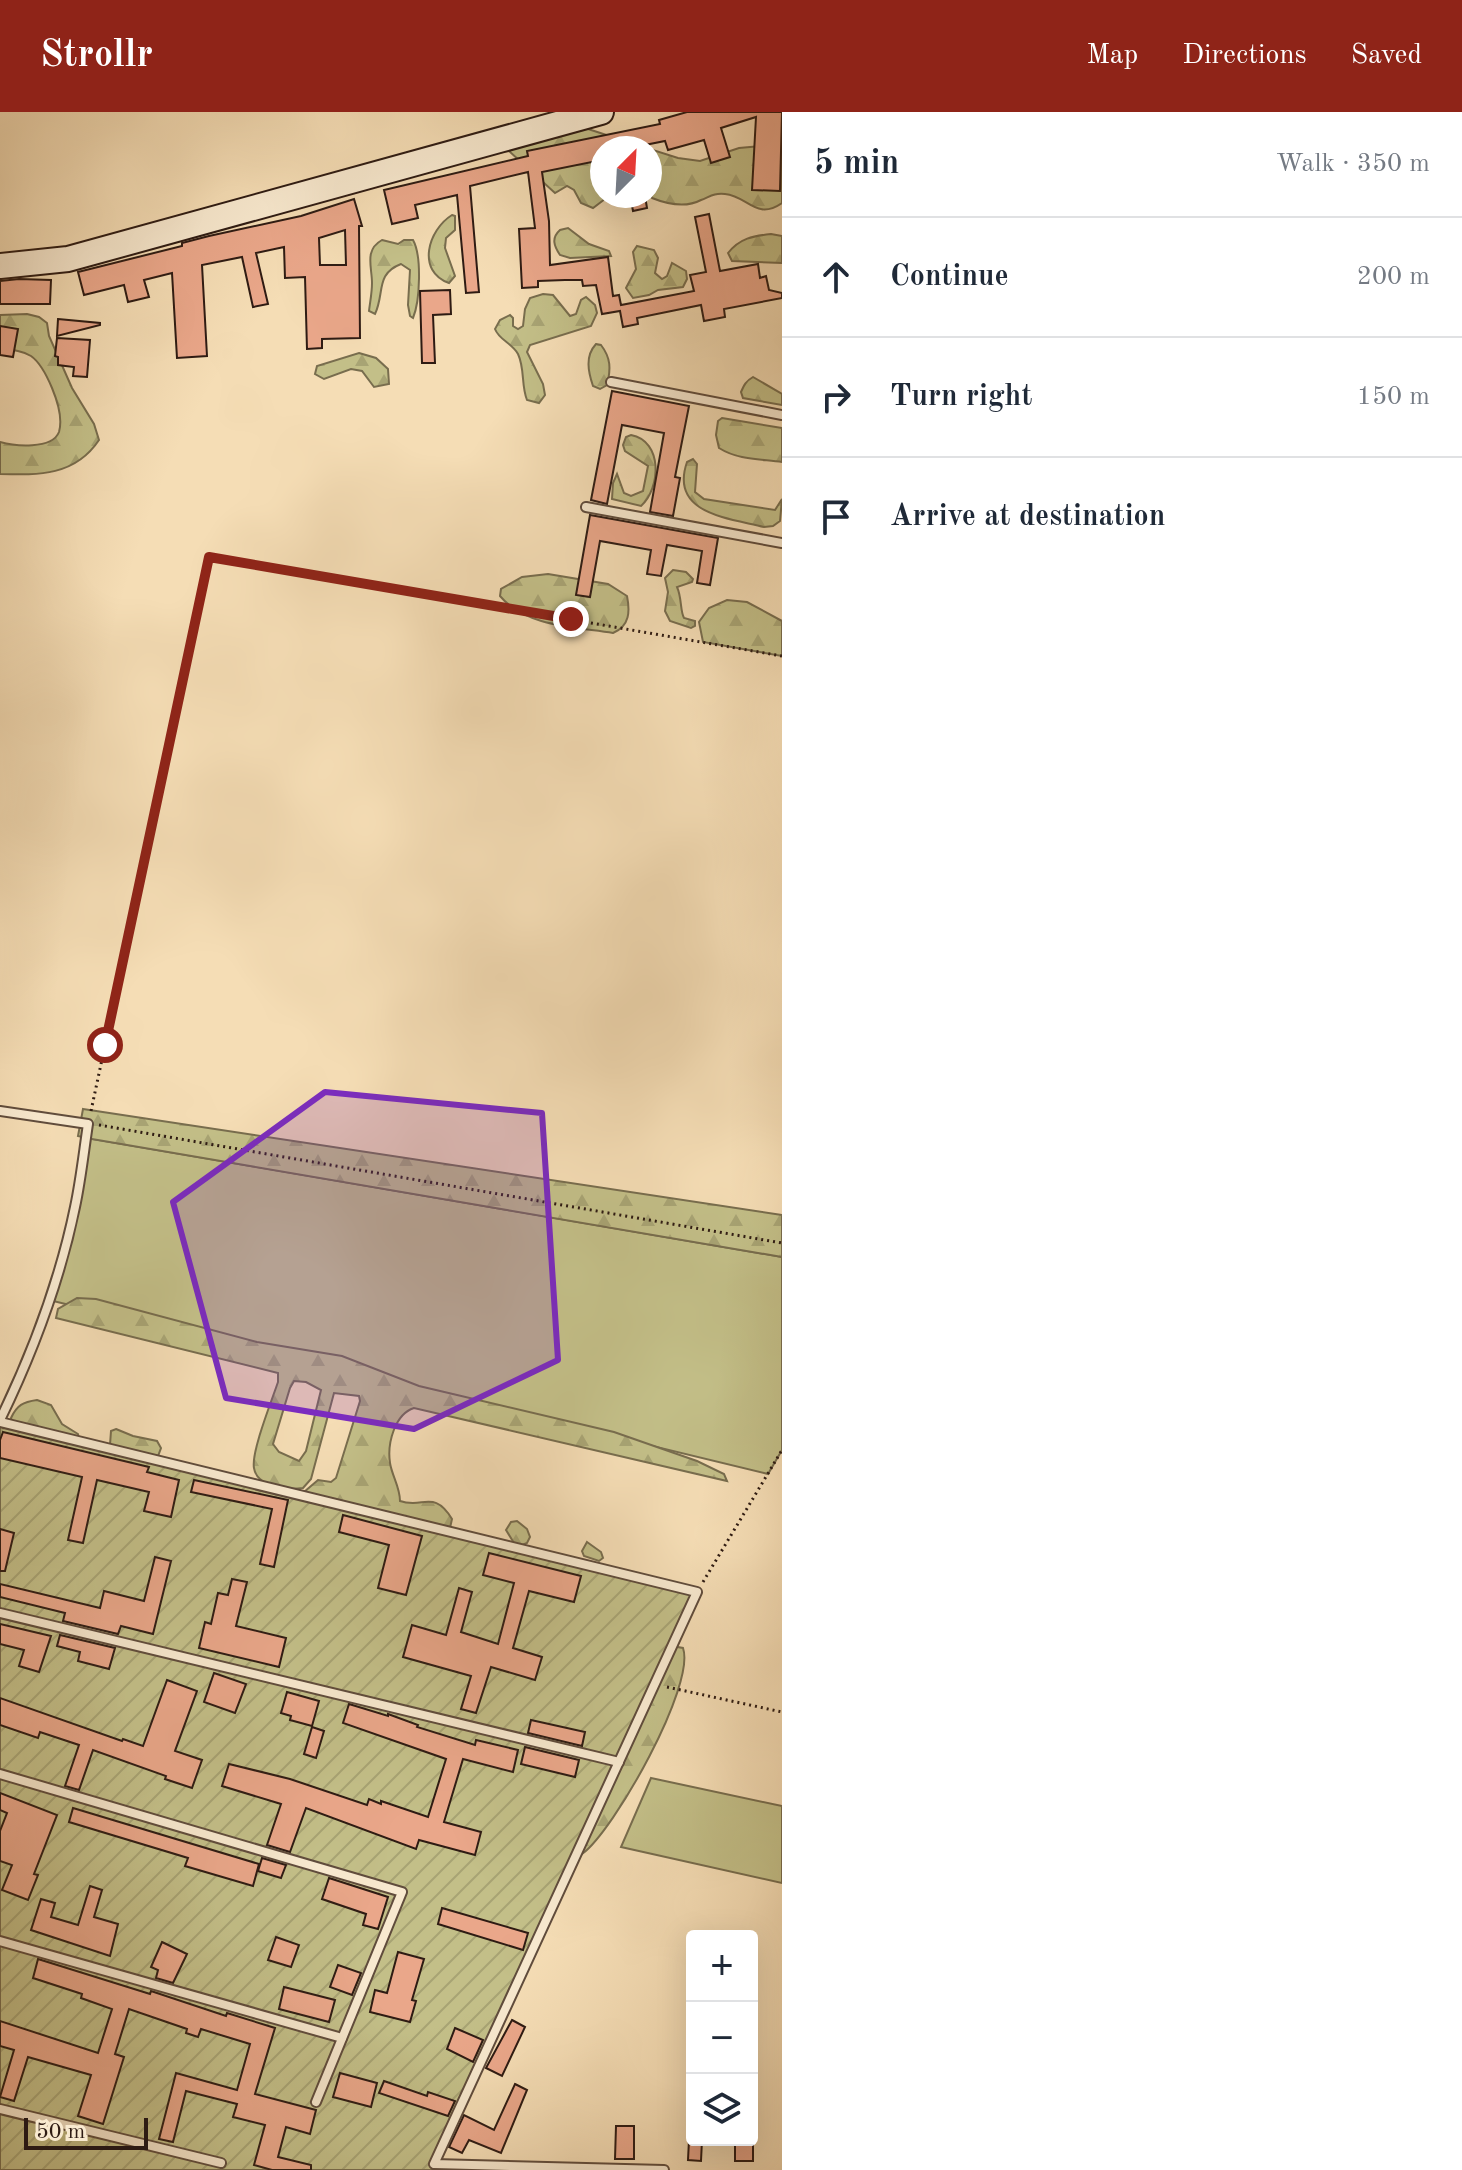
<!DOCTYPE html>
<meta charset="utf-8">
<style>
body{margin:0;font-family:"Old Standard TT",serif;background:#f6f6f7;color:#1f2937}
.controls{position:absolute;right:24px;bottom:24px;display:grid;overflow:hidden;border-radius:8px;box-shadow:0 8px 32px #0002}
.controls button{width:72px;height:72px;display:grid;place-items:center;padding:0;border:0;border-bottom:2px solid #e0e1e3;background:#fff;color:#1f2937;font:40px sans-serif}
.compass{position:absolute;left:590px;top:24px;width:72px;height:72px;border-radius:50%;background:#fff;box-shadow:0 8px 32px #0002;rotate:24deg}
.scale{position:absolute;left:24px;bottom:20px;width:124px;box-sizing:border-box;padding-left:8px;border:4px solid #2e1b13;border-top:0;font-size:22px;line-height:28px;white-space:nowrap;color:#2e1b13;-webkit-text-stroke:6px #f8e9cf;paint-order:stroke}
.stop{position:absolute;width:24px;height:24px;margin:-18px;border:6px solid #8f2418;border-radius:50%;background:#fff}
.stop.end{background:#8f2418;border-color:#fff;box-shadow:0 2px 8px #0008}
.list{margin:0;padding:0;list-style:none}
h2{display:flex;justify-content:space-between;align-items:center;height:104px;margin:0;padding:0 32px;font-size:34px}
h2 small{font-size:26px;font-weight:400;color:#747a83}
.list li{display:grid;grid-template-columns:52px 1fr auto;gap:24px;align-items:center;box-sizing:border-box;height:120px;padding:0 32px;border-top:2px solid #e0e1e3}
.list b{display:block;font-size:30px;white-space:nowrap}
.list em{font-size:26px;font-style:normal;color:#747a83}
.icon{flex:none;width:44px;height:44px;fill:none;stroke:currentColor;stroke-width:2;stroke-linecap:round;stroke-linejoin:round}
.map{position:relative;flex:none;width:782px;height:2058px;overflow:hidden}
header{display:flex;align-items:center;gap:48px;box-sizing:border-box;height:112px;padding:0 40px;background:#8f2418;color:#fff}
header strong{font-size:38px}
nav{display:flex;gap:44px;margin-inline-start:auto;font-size:28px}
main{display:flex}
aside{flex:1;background:#fff}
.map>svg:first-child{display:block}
.grass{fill:#c3bf88;stroke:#786d4e;stroke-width:2}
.forest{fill:url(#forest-firs);stroke:#786d4e;stroke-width:2;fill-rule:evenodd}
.garden{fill:url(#garden-furrows);stroke:#786d4e;stroke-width:2}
.building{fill:#eaa78a;stroke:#2e1b13;stroke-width:2;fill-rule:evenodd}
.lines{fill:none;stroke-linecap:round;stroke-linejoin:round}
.service-casing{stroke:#604c3c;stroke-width:12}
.secondary-casing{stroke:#2e1b13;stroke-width:28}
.path{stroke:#2e1b13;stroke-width:3;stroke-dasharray:2 4;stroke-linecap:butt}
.service{stroke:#f8e9cf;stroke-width:8}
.secondary{stroke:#f8e9cf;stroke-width:24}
.route{stroke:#8f2418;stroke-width:10}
.marked{fill:#7b2cbf;fill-opacity:0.2;stroke:#7b2cbf;stroke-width:6;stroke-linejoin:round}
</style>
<header>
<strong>Strollr</strong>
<nav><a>Map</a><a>Directions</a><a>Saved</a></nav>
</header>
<main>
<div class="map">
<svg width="782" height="2058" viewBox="0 0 782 2058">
<defs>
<pattern id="forest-firs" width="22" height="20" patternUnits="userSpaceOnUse" patternTransform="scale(2)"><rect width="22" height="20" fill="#c3bf88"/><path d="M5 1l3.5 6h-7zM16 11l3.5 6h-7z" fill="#a8a474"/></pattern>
<pattern id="garden-furrows" width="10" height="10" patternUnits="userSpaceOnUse" patternTransform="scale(2)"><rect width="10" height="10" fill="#c3bf88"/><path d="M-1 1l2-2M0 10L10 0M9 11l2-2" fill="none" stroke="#a8a474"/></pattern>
</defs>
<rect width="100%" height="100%" fill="#f5ddb5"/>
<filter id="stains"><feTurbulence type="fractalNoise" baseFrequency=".0025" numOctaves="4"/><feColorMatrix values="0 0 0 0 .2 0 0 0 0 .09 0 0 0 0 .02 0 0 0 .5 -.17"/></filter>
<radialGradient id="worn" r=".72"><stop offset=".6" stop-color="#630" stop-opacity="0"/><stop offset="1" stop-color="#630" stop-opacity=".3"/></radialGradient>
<g class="grass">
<polygon points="87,1026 782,1145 782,1338 768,1362 49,1188 75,1097"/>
<polygon points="651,1666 782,1694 782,1771 621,1735"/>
</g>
<g class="forest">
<polygon points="579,14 646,36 602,36 602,84 605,87 593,96 581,91 574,78 567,74 555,81 509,39 496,40"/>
<path d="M782,32V91C756,109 748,84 725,82C714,81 711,84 701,88C686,96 667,92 652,86L650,81V37L678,46L700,49L739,36Z"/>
<path d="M452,103L455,104V118L446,126L445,136L455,164L449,171C416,159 428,118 452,103Z"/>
<path d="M568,116L589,132L609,139L611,144L570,146L560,143C554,134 551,126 560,118Z"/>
<path d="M771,122L782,124V151L732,149L728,141C740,126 753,124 771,122Z"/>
<path d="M382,128L398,132L404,128H413C422,144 420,189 413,206L410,204L408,193L410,158L401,152C375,162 385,181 375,202L369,199C370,190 372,181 372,171C372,155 364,138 382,128Z"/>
<polygon points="637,134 654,138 658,146 655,161 662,167 667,164 672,151 686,159 687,167 683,175 658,178 649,183 633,186 626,176 636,157 633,140"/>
<path d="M543,182L553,183L570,204L576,202L581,188L586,185L595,193L597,201L591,214L530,233L527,240L543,272L545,283L539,291L527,288C521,273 525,257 518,242C512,231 499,228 495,217L500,208L510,203L513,206V214L518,217L523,214L525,197L530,186Z"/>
<path d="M27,202L39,205L47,211L49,224L72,276L94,312L99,328C75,364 39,363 0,362V330C14,334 52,338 59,320C63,306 57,288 52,276C47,264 41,251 31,244C21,238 11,238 0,237V203Z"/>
<path d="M596,232L601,233C611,246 611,257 607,273L600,277L593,274C588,259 585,244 596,232Z"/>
<polygon points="359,241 376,246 388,257 389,272 374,275 362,259 351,257 324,267 315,262 317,254"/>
<path d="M753,265L782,282V293L743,286L741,280C744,273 746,269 753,265Z"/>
<path d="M722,306L782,316V350C760,347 738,348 719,336L716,323L718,309Z"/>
<path d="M631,323C663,329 661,376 641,394L612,387L613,371L617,362L624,381L631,384L643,379L648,354L625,339L623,333L626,325Z"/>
<path d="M693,347L697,352L695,380L704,387L775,398L782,387L780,409L773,414L764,415C729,406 669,402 687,350Z"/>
<path d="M673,458L686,460L693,467L692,470L677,475C682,486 680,499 684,506L695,509V514L691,516L670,509L665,499L668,480L665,466Z"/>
<path d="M548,462L608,472L627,484C630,499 630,514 613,521C576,515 526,515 500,484L501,477L522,465Z"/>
<polygon points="727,488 747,490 782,509 782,544 703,530 699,510 709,496"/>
<polygon points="83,997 782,1103 782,1145 86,1026 78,1024"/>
<path d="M77,1186L96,1187L257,1230L342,1244L419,1274L614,1320L697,1349L724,1362L727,1369L414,1296C395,1302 387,1331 390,1351C392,1364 400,1375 400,1389C423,1397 434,1377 452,1407L450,1416L0,1393L304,1380L318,1368L331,1370L336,1366L360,1289L359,1284L334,1281L311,1367L303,1376C288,1378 257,1376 254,1356C251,1340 272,1288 278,1270V1261L56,1206L58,1197ZM294,1269L306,1270L321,1278L306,1339L299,1349L279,1340L273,1332L290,1276Z"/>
<path d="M37,1288L51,1293L62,1312L78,1322L80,1334L14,1317L11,1306C17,1293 23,1290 37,1288Z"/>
<polygon points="116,1317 133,1324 157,1329 161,1336 158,1344 150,1349 122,1344 110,1333 111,1319"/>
<polygon points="517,1409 527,1417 530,1425 527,1431 522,1433 514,1431 506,1418 511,1410"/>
<polygon points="587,1430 601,1440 603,1446 599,1449 584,1444 582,1439"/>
<path d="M666,1533L683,1536C696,1573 614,1719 582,1742L572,1737Z"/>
</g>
<polygon class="garden" points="0,1310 697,1480 434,2051 664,2058 0,2058"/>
<g class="building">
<polygon points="687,0 782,0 780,79 752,78 756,5 721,16 730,45 711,51 704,28 668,38 665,29 630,36 602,36 602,48 542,60 549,109 550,153 608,145 613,184 619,183 621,193 694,179 690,163 706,160 695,105 709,102 720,159 758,152 760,166 766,164 769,178 782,181 782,186 724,197 725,205 704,209 701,193 637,206 638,212 623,215 620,199 602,202 596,173 583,174 582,168 565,168 538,169 538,175 522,176 519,117 535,116 528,60 470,74 479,180 466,181 457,83 415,93 418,106 392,112 384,78 528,44 527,39 660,12 659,8"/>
<polygon points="630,84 645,84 647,96 633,99"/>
<path d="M354,87L362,114H359L360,226L322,227V236L307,237L305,165L285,166L284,135L256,141L268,192L253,195L242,145L202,153L207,244L177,246L172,161L144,168L149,185L128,190L124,173L84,183L78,160L182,134V131L209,124L301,104ZM345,118L346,153H320L319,126Z"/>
<polygon points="19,167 51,168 50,192 0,192 0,169"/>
<polygon points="450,178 451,202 433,203 435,251 422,251 420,179"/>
<polygon points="58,207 100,211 100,213 57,224"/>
<polygon points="0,214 18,217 13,245 0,243"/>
<polygon points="57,226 90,228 87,265 73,264 74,255 58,253 58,245 55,244"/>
<polygon points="612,279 689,294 675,365 680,366 673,404 650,400 664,321 622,313 607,392 591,388"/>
<polygon points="590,403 718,426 710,473 697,471 702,439 667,433 661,464 647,462 651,438 600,429 590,485 576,483"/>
<polygon points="3,1320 149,1355 147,1360 179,1368 171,1405 144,1399 149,1380 97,1368 83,1431 68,1428 82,1365 0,1346 0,1328"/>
<polygon points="194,1368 288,1388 274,1455 260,1452 272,1397 191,1380"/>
<polygon points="343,1403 422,1424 406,1483 378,1476 389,1433 339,1420"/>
<polygon points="0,1417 14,1421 5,1459 0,1459"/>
<polygon points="489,1441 581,1464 574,1490 529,1479 513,1536 542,1545 535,1568 491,1555 476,1601 461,1597 471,1564 403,1545 412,1513 446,1523 459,1476 472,1480 461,1520 498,1532 514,1471 483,1463"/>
<polygon points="155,1445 171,1449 153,1522 121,1514 118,1522 63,1509 65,1501 0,1485 0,1472 100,1496 104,1479 144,1489"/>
<polygon points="232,1467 247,1470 236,1514 286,1526 279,1555 199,1536 205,1510 211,1512 218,1481 228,1483"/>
<polygon points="0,1512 51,1524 39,1560 19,1554 24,1538 0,1532"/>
<polygon points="60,1523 115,1536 109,1557 78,1549 80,1540 57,1534"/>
<polygon points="214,1561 246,1572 235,1601 204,1590"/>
<polygon points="167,1568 197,1579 175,1639 202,1648 192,1676 165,1667 166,1664 93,1638 79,1678 65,1674 79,1633 40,1620 38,1626 0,1613 0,1586 122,1629 123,1627 143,1634"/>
<polygon points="287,1580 319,1589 312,1614 290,1608 291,1604 281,1601"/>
<polygon points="349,1592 388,1604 388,1602 418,1613 417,1615 475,1633 476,1628 518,1638 513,1660 463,1647 444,1710 481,1720 475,1743 419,1728 416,1737 306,1696 290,1740 267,1733 281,1692 222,1674 229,1652 290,1667 367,1693 369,1687 381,1692 381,1689 428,1705 446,1647 343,1611"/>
<polygon points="531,1608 585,1620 582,1634 528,1621"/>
<polygon points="312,1615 324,1619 316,1646 304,1642"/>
<polygon points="525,1635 579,1648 575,1665 521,1652"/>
<polygon points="0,1681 57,1703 34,1762 38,1763 28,1788 2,1778 12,1753 0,1749 0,1719 7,1701 0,1698"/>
<polygon points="73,1696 259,1752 253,1774 185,1754 188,1746 69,1710"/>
<polygon points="262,1746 286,1753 281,1766 258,1759"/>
<polygon points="329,1766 388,1785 378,1817 363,1813 366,1802 322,1787"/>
<polygon points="90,1774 102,1778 94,1805 118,1812 110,1844 31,1818 41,1787 55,1791 51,1805 78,1813"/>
<polygon points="442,1796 528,1821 523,1838 438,1812"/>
<polygon points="276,1825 299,1833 291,1855 268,1848"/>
<polygon points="162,1830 187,1842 173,1871 156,1866 158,1858 151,1855"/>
<polygon points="398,1840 424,1847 412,1888 416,1889 410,1910 370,1900 375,1878 387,1881"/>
<polygon points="38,1847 150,1882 151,1879 226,1904 227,1901 275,1916 255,1982 316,1998 310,2022 286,2015 278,2045 311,2053 311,2058 272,2058 254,2053 265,2013 233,2005 237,1992 186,1979 173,2030 159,2027 176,1961 237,1978 250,1932 201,1917 198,1925 186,1921 187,1917 129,1897 115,1942 124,1945 103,2012 78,2004 91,1963 28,1945 14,1989 0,1985 14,1938 0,1934 0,1909 98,1941 112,1897 81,1886 82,1882 33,1866"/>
<polygon points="338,1853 361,1861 352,1883 330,1875"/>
<polygon points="284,1875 335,1888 329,1910 279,1897"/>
<polygon points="512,1908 525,1915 502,1964 486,1956"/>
<polygon points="455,1916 483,1928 473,1950 447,1937"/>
<polygon points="340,1961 377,1971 371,1995 333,1985"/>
<polygon points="384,1969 427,1984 428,1980 455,1989 448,2004 379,1981"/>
<polygon points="515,1972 527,1978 501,2041 469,2028 462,2041 449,2035 464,2003 494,2018"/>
<polygon points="616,2014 634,2014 634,2047 615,2047"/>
<polygon points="689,2028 702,2028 701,2049 688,2048"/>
<rect x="735" y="2028" width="18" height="21"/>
</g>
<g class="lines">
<g class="service-casing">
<g id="service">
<polyline points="611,270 782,303"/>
<polyline points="586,395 782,431"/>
<path d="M0,999L88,1012C84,1038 81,1067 75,1095C60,1168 32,1242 0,1308"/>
<polyline points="0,1310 697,1480 434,2052 664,2058"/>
<polyline points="0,1501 619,1650"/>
<polyline points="0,1662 402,1780 316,1990"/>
<polyline points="0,1829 342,1926"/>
<polyline points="0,1997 221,2051"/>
</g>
</g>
<g class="secondary-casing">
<polyline id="secondary" points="0,154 68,147 601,0"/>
</g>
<g class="path">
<polyline points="91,999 209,445 782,544"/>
<polyline points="99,1013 782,1131"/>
<polyline points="703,1470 782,1338"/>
<polyline points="667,1575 782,1600"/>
</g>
<use href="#service" class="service"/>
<use href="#secondary" class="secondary"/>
</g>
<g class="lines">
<polyline class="route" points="105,933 209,445 571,507"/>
</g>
<path class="marked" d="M325,980L542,1001L558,1248L414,1317L226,1286L173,1090Z"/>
<rect width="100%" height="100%" filter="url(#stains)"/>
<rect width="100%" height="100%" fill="url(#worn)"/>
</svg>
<div class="controls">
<button>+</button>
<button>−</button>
<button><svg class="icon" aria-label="layers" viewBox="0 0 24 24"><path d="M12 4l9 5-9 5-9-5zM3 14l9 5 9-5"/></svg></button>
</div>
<svg class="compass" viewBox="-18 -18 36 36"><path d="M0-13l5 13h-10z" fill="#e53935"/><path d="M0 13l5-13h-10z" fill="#747a83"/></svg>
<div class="scale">50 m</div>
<div class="stop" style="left:105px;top:933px"></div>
<div class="stop end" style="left:571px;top:507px"></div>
</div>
<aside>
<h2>5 min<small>Walk · 350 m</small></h2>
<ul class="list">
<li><svg class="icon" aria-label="ahead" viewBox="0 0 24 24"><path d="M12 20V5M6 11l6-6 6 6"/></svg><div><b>Continue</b></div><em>200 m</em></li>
<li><svg class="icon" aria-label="right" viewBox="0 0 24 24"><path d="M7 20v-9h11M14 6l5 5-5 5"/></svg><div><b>Turn right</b></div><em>150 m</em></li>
<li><svg class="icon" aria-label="arrive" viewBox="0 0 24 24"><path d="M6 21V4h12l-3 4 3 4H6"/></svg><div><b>Arrive at destination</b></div></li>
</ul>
</aside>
</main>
